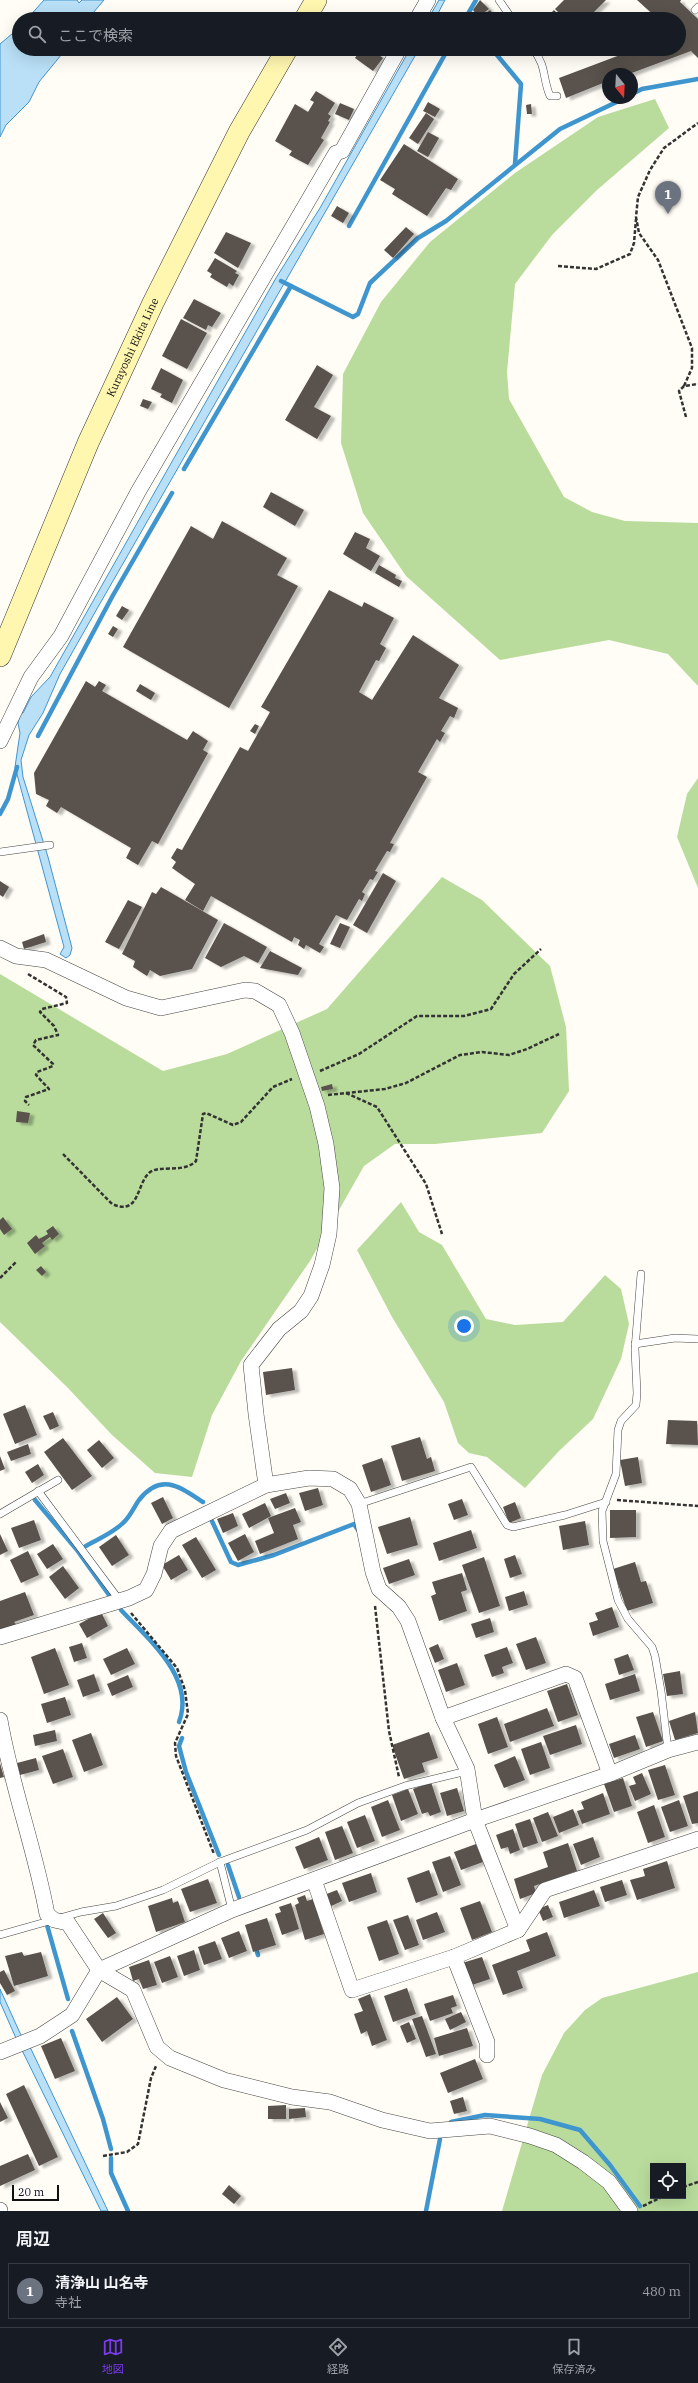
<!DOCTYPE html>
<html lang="ja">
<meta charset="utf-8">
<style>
body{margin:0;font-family:"IBM Plex Serif","Noto Sans JP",serif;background:#20242c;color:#f1f3f6}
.controls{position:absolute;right:12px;bottom:12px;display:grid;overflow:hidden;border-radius:0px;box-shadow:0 4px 16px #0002}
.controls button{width:36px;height:36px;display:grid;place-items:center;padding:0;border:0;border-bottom:1px solid #363941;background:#171b24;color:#f1f3f6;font:20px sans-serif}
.compass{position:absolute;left:602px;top:68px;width:36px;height:36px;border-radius:50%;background:#171b24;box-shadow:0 4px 16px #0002;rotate:162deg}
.scale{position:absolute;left:12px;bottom:10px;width:47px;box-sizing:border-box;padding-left:4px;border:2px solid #111;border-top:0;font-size:11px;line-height:14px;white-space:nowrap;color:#111;-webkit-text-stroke:3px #fff;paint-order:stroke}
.you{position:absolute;left:464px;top:1326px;width:14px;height:14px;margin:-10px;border:3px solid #fff;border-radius:50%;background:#1a73e8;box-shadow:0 0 0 6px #1a73e833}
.badge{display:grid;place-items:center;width:26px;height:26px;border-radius:50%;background:#7c3aed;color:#fff;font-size:13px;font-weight:700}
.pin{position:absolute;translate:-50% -33px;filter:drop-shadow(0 1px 2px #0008)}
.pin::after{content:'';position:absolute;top:21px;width:14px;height:12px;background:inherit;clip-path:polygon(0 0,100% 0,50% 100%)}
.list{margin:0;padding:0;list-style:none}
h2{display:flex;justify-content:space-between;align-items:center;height:52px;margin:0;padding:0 16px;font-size:17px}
h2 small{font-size:13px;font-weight:400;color:#9ea1a6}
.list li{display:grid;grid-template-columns:26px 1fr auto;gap:12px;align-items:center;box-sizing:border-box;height:56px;margin:0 8px 8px;padding:0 8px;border:1px solid #363941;border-radius:0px}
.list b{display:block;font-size:15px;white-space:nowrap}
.list p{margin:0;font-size:13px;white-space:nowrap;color:#9ea1a6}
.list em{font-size:13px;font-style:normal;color:#9ea1a6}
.icon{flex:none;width:22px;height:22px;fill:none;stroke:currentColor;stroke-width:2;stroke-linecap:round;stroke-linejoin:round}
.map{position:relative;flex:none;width:698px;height:2211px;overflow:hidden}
.search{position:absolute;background:#171b24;box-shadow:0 4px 16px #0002;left:12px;right:12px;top:12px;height:44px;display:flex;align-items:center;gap:10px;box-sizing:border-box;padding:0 14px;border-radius:22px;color:#9ea1a6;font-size:15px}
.sheet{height:116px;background:#171b24}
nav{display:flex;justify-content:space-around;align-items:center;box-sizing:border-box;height:56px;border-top:1px solid #363941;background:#171b24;font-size:11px;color:#9ea1a6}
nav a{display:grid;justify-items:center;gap:2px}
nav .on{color:#7c3aed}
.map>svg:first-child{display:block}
.forest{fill:#b9dc9c;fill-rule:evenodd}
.water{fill:#b9e0f7;stroke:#3f96cf}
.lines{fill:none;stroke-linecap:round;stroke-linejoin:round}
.stream{stroke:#3f96cf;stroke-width:4.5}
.building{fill:#5a524d;filter:url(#shadow)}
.lane-casing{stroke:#444;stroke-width:8}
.street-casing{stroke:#444;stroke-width:16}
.secondary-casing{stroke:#333;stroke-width:22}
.path{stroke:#333;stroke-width:2.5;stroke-dasharray:4 2;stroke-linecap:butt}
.lane{stroke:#fff;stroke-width:7}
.street{stroke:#fff;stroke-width:15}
.secondary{stroke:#fff6b0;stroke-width:21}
.labels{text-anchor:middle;stroke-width:4;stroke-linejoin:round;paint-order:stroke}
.street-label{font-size:11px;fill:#111;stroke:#fff}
</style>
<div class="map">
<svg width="698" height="2211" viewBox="0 0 698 2211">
<defs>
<filter id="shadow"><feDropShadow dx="4.5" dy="2.5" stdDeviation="1" flood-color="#0004"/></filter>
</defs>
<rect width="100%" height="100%" fill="#fffdf5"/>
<g class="forest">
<polygon points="655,99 669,128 597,190 552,235 515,284 507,372 509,399 564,497 592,512 625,521 698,523 698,686 668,654 609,640 500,660 406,576 363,513 341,443 343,374 381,302 430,242 515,173 598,117"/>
<polygon points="698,778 698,888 677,837 687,794"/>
<polygon points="442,877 482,900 550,966 566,1027 569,1091 542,1133 435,1144 395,1144 364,1166 310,1261 241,1361 212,1415 192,1477 155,1473 112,1435 68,1388 0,1322 0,974 163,1071 227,1054 327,1009"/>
<polygon points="401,1202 419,1232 442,1245 486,1319 515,1325 563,1322 605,1275 621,1289 629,1324 621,1359 593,1419 559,1451 525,1488 487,1457 469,1453 458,1443 444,1402 392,1317 357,1250"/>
<path d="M698,1972V2211H502L542,2075L564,2033L585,2010L602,1998ZM653,2166H683V2196H653Z"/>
</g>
<g class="water">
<polygon points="44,0 77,0 79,3 82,0 104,0 88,19 27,19"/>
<polygon points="439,0 445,0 435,19 428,19"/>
<polygon points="19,28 19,49 66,49 39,82 29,102 6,125 0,137 0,44"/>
<polygon points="410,49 419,49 98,607 60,674 43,713 29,735 21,760 23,777 48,857 72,948 70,955 66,958 60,954 64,947 15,767 20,733 18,723 20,712 23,713 31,697 50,677 276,278 320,208"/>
<polygon points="0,1989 20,2033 31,2049 108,2211 101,2211 15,2036 0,2002"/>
</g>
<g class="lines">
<g class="stream">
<polyline points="465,19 476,0"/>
<polyline points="492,49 521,84 515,164"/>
<polyline points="632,94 642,89 698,79"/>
<polyline points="349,226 448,49"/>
<polyline points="281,281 353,317 358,314 370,283 418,238 446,221 560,129 625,98"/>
<polyline points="184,469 291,286"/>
<polyline points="38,736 112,597 172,493"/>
<polyline points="0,814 8,799 17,767"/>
<polyline points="35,1500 77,1550 109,1595"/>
<polyline points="211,1519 231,1562 238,1565 274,1555 354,1524 358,1530"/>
<path d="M86,1546C98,1539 113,1533 123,1523C130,1517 134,1507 139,1500C161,1472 180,1487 203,1502"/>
<path d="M121,1610C148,1639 196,1678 179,1722"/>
<polyline points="182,1738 179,1746 186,1772 219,1855"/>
<polyline points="228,1865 239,1897"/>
<polyline points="47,1925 68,1999"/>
<polyline points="255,1946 258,1955"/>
<polyline points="72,2031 103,2119 111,2149"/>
<polyline points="451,2122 485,2115 540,2119 580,2130 610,2165 640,2206"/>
<polyline points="111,2158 111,2173 128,2211"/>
<polyline points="426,2211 440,2139"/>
</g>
</g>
<g class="building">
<polygon points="480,0 489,9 478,17 473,10"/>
<polygon points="564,0 606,0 587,19 565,19 555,9"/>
<polygon points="637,0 681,0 680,2 698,19 698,58 691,51 629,74 608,74 608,81 566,98 559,78 636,49 679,49 679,19 658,19"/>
<polygon points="490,10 498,19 478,19"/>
<polygon points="554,10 563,19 545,19"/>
<polygon points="361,49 371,49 383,58 373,71 355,58"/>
<polygon points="316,91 335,103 328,114 331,116 328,121 330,122 321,138 324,140 308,165 289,155 292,151 275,141 295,104 308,112 314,102 310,100"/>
<polygon points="428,102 440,109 435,117 423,111"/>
<polygon points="340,103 354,109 349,120 335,114"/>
<polygon points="531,104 532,114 527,114 526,105"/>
<polygon points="426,113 434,119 418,144 409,138"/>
<polygon points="428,132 439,138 428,157 417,151"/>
<polygon points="404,144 458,179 451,190 446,188 427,216 392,194 395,189 380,180"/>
<polygon points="337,206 349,213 343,223 331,216"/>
<polygon points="406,227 414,234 393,258 384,250"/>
<polygon points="226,232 251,243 238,268 214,253"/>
<polygon points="215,258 237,271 235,273 239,275 233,286 229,283 227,287 210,277 212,274 207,271"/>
<polygon points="194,299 221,313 212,327 208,325 206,330 183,318"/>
<polygon points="181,319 207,333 187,369 162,356"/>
<polygon points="317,365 333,375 314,407 331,416 317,439 285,420"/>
<polygon points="161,368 183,380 172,403 160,397 162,394 151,389"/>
<polygon points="143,399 152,402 148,409 140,406"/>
<polygon points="271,492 304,510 295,526 263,507"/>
<polygon points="222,521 287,558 277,575 298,586 229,708 123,647 191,526 213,539"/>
<polygon points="355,532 370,539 366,548 380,556 371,571 343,554"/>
<polygon points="379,565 396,575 395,578 402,581 399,587 375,573"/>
<polygon points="329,590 362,607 364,602 394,618 380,644 386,648 379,661 376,660 359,692 372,700 413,635 459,665 439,698 458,708 454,718 450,716 441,731 445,733 440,742 437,739 418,772 427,777 390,843 394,844 390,852 387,851 375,871 378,872 373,880 370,879 362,892 365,894 362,901 359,899 347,920 336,915 319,944 324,947 320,953 306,945 304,949 298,945 300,940 294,937 292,942 211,896 203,911 185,900 195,884 172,868 176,862 171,858 177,848 182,850 240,747 248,751 270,712 261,707"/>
<polygon points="122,606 129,610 122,620 116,616"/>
<polygon points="113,626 118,629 113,637 108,634"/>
<polygon points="86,681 95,687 99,681 106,685 102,691 187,740 193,731 208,741 203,750 208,753 158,844 152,841 138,865 126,858 131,848 61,807 57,813 46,806 49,800 36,794 34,773"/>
<polygon points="140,684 155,693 151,700 136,691"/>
<polygon points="255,724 259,726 255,734 250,731"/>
<polygon points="383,873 396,881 367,933 353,925"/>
<polygon points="0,881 9,887 3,897 0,895"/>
<polygon points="161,887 218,920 192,969 160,976 150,970 147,976 133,967 135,961 122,954 152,892 156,894"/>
<polygon points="128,900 142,907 119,949 105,942"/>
<polygon points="224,923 267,947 258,963 244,956 221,967 205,958"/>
<polygon points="340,923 350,927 340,948 330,944"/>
<polygon points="44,934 46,942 24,949 22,942"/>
<polygon points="270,951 302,968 298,975 260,968"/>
<polygon points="332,1084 333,1089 322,1091 321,1087"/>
<polygon points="17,1111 30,1113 28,1123 16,1122"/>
<polygon points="3,1217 12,1229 4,1235 0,1229 0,1220"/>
<polygon points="53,1226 59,1234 52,1240 50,1237 42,1243 45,1246 35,1254 27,1243 36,1235 39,1239 48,1234 46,1231"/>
<polygon points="41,1266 46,1272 42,1276 36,1270"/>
<polygon points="292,1368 295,1390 266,1395 263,1372"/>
<polygon points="25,1405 37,1435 15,1444 3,1414"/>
<polygon points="53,1412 59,1426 50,1430 43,1416"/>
<polygon points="668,1420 697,1421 698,1445 666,1444"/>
<polygon points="420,1437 427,1459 431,1457 435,1471 402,1481 391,1446"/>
<polygon points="63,1438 92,1476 72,1490 44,1452"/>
<polygon points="99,1440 114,1458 102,1468 87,1450"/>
<polygon points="28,1444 31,1454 11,1461 7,1452"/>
<polygon points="0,1456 5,1469 0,1471"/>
<polygon points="638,1457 642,1483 625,1486 620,1460"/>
<polygon points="382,1458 391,1485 371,1492 362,1465"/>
<polygon points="38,1464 44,1475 32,1483 25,1472"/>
<polygon points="318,1488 323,1505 305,1511 299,1493"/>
<polygon points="286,1493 290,1503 275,1509 270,1499"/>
<polygon points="163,1497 173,1518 162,1524 151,1503"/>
<polygon points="462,1499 468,1515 454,1520 448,1504"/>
<polygon points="515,1502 521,1518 509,1523 503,1507"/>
<polygon points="265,1503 271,1516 249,1528 242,1514"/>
<polygon points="295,1508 301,1522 293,1525 298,1539 260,1554 255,1541 274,1533 268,1518"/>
<polygon points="610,1510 636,1510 636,1537 610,1538"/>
<polygon points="233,1513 238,1526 223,1533 217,1519"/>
<polygon points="410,1517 418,1545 387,1554 378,1527"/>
<polygon points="34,1520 41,1540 19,1548 11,1528"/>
<polygon points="585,1521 589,1545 563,1550 559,1526"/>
<polygon points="471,1530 477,1548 439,1561 433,1543"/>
<polygon points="0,1534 8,1551 0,1555"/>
<polygon points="245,1534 254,1552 238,1561 228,1543"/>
<polygon points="116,1535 129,1555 112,1566 99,1547"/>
<polygon points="196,1537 216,1570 202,1578 182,1545"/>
<polygon points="53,1544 63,1559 47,1569 37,1554"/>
<polygon points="28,1551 39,1575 21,1583 10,1560"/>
<polygon points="179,1555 188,1570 171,1580 162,1565"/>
<polygon points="515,1555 522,1574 510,1578 504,1559"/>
<polygon points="484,1557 500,1606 479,1613 462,1565"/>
<polygon points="409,1559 415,1575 389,1584 383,1568"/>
<polygon points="635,1562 641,1582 646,1581 653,1603 627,1611 613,1569"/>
<polygon points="63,1566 79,1588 65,1599 49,1577"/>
<polygon points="462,1573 467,1590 461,1592 467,1611 439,1621 431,1596 436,1594 432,1582"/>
<polygon points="524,1591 528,1605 509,1611 505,1597"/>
<polygon points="25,1592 34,1615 14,1622 17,1625 0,1630 0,1601"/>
<polygon points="612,1607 619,1627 593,1636 589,1623 598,1620 595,1613"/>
<polygon points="101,1612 108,1626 87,1638 79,1624"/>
<polygon points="490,1618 494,1632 476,1638 471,1624"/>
<polygon points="536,1637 546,1663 526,1670 516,1644"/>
<polygon points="82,1643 87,1658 74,1662 69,1647"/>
<polygon points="438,1644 444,1659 435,1663 429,1648"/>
<polygon points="507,1647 513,1663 502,1667 504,1673 492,1677 484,1655"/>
<polygon points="55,1648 69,1685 44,1694 31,1657"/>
<polygon points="127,1648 135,1664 111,1675 103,1659"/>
<polygon points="628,1654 634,1670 619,1675 614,1659"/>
<polygon points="457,1663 465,1685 446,1692 438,1670"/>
<polygon points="680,1671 683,1694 667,1696 663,1674"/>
<polygon points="94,1674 100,1691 83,1697 77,1680"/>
<polygon points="635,1674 640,1691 610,1700 605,1684"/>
<polygon points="128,1675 133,1687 112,1696 107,1684"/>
<polygon points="567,1684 578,1715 558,1722 547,1691"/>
<polygon points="65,1697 71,1715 47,1723 41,1704"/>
<polygon points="547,1708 554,1726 510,1742 504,1724"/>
<polygon points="653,1712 663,1741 646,1747 636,1717"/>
<polygon points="695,1712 698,1733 675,1740 669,1721"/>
<polygon points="497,1717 508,1747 488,1754 478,1724"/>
<polygon points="576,1725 582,1744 550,1755 543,1736"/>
<polygon points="55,1730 57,1741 35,1746 33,1735"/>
<polygon points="429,1732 438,1758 422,1763 425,1772 404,1779 392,1745"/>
<polygon points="91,1733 103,1765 84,1772 72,1740"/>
<polygon points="635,1735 640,1749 614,1758 609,1744"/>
<polygon points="541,1742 550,1768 530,1775 521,1749"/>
<polygon points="63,1749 73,1777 53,1784 42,1756"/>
<polygon points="515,1756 525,1780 504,1788 494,1765"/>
<polygon points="36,1758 39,1770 20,1775 17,1763"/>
<polygon points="0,1763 4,1777 0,1778"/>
<polygon points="665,1765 675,1795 658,1800 648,1770"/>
<polygon points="642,1773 651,1794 635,1801 629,1786 636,1784 633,1777"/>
<polygon points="623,1778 632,1806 614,1812 604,1784"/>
<polygon points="431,1782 441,1812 430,1816 428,1812 422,1814 413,1789"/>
<polygon points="457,1788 464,1811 447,1816 440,1793"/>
<polygon points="408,1789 418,1814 401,1821 392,1795"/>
<polygon points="698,1791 698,1823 692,1824 683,1796"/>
<polygon points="603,1793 610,1814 582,1824 577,1811 584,1809 581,1802"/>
<polygon points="388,1800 400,1830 382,1837 371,1807"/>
<polygon points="679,1800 688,1826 670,1832 661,1807"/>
<polygon points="654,1805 665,1837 648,1843 637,1812"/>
<polygon points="573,1809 579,1825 559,1833 553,1817"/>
<polygon points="548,1812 558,1836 542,1842 533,1818"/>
<polygon points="365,1815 375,1841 357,1848 347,1822"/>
<polygon points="530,1819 538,1843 523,1848 515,1824"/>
<polygon points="342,1826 353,1853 335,1860 325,1832"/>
<polygon points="513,1829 520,1850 510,1854 508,1847 501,1849 496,1835"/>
<polygon points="319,1837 328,1860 304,1869 295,1847"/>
<polygon points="593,1837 600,1857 581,1865 573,1844"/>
<polygon points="568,1843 577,1871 534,1886 536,1893 520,1899 514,1879 548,1867 543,1852"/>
<polygon points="476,1844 483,1862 461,1870 454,1852"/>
<polygon points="450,1856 461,1885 443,1892 432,1862"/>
<polygon points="667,1861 675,1888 637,1900 630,1880 645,1876 643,1869"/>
<polygon points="429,1870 438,1895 416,1903 407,1878"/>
<polygon points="371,1873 377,1892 349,1902 342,1883"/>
<polygon points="208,1879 217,1903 190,1912 181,1889"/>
<polygon points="622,1880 627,1895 605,1902 600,1887"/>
<polygon points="337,1890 342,1901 329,1907 324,1895"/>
<polygon points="594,1890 600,1906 564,1918 559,1902"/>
<polygon points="305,1895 307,1901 313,1899 324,1934 305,1940 295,1905 299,1903 297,1898"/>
<polygon points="172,1898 173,1903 178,1901 185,1922 156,1932 148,1906"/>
<polygon points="480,1901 492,1932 472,1940 460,1908"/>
<polygon points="291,1903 299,1929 282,1935 275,1914 281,1912 279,1907"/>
<polygon points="548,1905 553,1917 543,1921 538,1909"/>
<polygon points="437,1912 445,1932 423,1940 416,1920"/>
<polygon points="103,1913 116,1933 108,1938 94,1919"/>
<polygon points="408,1915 419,1945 405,1950 393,1920"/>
<polygon points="267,1918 276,1945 253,1952 245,1925"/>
<polygon points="387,1920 399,1954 379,1961 367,1927"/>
<polygon points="239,1931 247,1951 229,1958 221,1938"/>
<polygon points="547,1932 556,1956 517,1971 523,1988 503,1995 492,1965 530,1951 526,1940"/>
<polygon points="215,1941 222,1959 204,1965 198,1947"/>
<polygon points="194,1950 200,1970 184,1976 177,1956"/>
<polygon points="22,1952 24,1956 41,1952 48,1976 14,1986 5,1956"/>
<polygon points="170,1956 178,1977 162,1983 154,1962"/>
<polygon points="482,1957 490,1979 469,1986 462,1963"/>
<polygon points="149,1960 157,1985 143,1989 139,1979 133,1981 129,1967"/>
<polygon points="4,1970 15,1991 7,1995 0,1983 0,1972"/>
<polygon points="407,1988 416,2014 393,2022 384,1996"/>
<polygon points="370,1994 387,2040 372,2046 367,2031 361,2034 354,2014 363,2011 358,1999"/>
<polygon points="453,1995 457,2006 451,2008 453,2013 430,2021 424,2004"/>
<polygon points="117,1997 133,2019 102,2042 86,2019"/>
<polygon points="461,2012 466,2022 450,2030 445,2019"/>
<polygon points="422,2016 436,2054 426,2057 412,2019"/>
<polygon points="409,2022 416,2039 407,2043 400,2026"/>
<polygon points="467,2028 473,2046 439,2056 434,2038"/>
<polygon points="61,2038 75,2071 55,2079 41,2046"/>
<polygon points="475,2059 483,2079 448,2093 440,2073"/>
<polygon points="24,2085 58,2157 39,2166 6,2094"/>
<polygon points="463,2097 467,2111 454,2114 450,2101"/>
<polygon points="0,2102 8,2118 0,2122"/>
<polygon points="286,2105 286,2119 268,2119 268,2106"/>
<polygon points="305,2108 306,2117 289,2119 289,2109"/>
<polygon points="28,2154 35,2170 0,2186 0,2166"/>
<polygon points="229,2185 241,2196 234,2204 222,2194"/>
</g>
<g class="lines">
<g class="lane-casing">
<g id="lane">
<polyline points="499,0 512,19"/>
<polyline points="695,10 698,7"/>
<path d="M533,49C547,67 542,77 550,96H557"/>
<polyline points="0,852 50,845"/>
<polyline points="641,1274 635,1349 637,1393 636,1405 621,1421 618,1430 616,1474 602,1511 603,1541 618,1600 628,1619 652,1647 655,1656 661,1691 668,1750"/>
<polyline points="635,1344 675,1338 698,1339"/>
<polyline points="38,1491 120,1601"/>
<polyline points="359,1504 471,1467 507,1525 513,1527 565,1515 606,1502"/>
<polyline points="0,1514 58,1480"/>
<polyline points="220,1862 232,1910"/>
<polyline points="0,1935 81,1912 116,1906 163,1890 220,1862 307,1830 358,1803 405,1786 467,1771"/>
</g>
</g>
<g class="street-casing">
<g id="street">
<polyline points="417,19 428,0"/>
<polyline points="0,741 31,677 61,636 138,492 336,153 342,151 399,49"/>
<polyline points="0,948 16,956 46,960 126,998 161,1008 245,990 255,991 279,1005 292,1033 317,1106 326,1144 332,1188 329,1234 322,1265 311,1296 301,1311 279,1329 251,1365 256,1414 266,1485"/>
<polyline points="0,1637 129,1598 146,1590 154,1574 161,1546 171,1531 266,1485 309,1478 333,1479 350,1489 359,1504 373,1572 379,1589 399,1607 408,1621 443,1718 467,1769 475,1820 518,1930"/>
<polyline points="443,1718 566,1674 575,1678 610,1774"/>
<path d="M0,1720C11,1785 35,1848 47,1914L54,1920L68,1923L99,1970L133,1990L157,2047L170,2058L224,2080L292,2097L330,2102L382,2120L430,2131L490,2126L530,2136L556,2145L583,2162L609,2182L630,2211"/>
<polyline points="314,1880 352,1990 454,1957 518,1930 545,1890 698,1839"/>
<polyline points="454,1957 487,2042 487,2055"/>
<polyline points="0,2052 40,2036 72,2015 99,1970 232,1910 475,1820 610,1774 668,1750 698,1742"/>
<polyline points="0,2210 0,2211"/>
</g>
</g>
<g class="secondary-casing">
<g id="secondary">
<polyline points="305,19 316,0"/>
<path id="s1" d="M0,656L88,443L153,303L239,132L287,49"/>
</g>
</g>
<g class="path">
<polyline points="558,266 596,269 630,254 634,243 636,219"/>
<polyline points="684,386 692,368 692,348 658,260 639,233 636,217 638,197 650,170 664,148 698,123"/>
<polyline points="686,417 679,391 684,386 698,384"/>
<polyline points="28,974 66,997 67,1003 42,1009 40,1012 54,1026 58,1035 36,1040 33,1045 53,1064 53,1066 37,1072 36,1075 49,1089 26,1097 25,1101 29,1105"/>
<polyline points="320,1071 359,1054 417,1016 464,1016 491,1009 514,974 541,949"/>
<polyline points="346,1093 377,1107 426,1184 442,1234"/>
<polyline points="328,1095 385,1089 406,1083 460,1055 482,1052 509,1055 527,1049 559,1034"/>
<path d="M63,1154L112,1204C140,1216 136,1185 149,1173C159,1164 183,1174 196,1161L203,1114L206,1113L233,1125L241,1122L273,1087L292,1079"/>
<polyline points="0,1278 16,1262"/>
<polyline points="617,1500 698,1506"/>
<polyline points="375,1606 389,1731 399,1777"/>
<polyline points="131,1613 177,1668 185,1690 188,1714 175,1743 176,1756 214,1854"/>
<polyline points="103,2156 127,2152 138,2144 151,2078 156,2066"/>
<polyline points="683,2187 698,2182"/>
<polyline points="643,2206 664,2196"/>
</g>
<use href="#lane" class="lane"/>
<use href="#street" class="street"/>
<use href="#secondary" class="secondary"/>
</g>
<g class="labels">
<g class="street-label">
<text dy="4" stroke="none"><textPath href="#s1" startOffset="336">Kurayoshi Ekita Line</textPath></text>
</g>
</g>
</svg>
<div class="controls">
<button><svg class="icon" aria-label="locate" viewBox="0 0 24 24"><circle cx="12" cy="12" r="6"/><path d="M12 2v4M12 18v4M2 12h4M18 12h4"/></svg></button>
</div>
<svg class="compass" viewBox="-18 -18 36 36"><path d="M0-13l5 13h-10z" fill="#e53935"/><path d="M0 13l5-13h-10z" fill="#9ea1a6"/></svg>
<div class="scale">20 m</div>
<div class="you"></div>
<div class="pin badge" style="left:668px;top:214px;background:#6b7280">1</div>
<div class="search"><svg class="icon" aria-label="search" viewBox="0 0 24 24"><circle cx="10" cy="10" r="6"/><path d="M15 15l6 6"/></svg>ここで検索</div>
</div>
<section class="sheet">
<h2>周辺<small></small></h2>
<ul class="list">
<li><span class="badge" style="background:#6b7280">1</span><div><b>清浄山 山名寺</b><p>寺社</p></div><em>480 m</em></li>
</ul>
</section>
<nav>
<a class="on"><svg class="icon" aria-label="map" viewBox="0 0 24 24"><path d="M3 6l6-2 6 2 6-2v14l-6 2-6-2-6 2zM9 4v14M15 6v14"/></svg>地図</a>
<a><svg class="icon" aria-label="directions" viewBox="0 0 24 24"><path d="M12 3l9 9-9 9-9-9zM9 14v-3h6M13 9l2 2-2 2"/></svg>経路</a>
<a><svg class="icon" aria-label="saved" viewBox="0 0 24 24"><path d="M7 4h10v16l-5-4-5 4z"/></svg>保存済み</a>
</nav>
